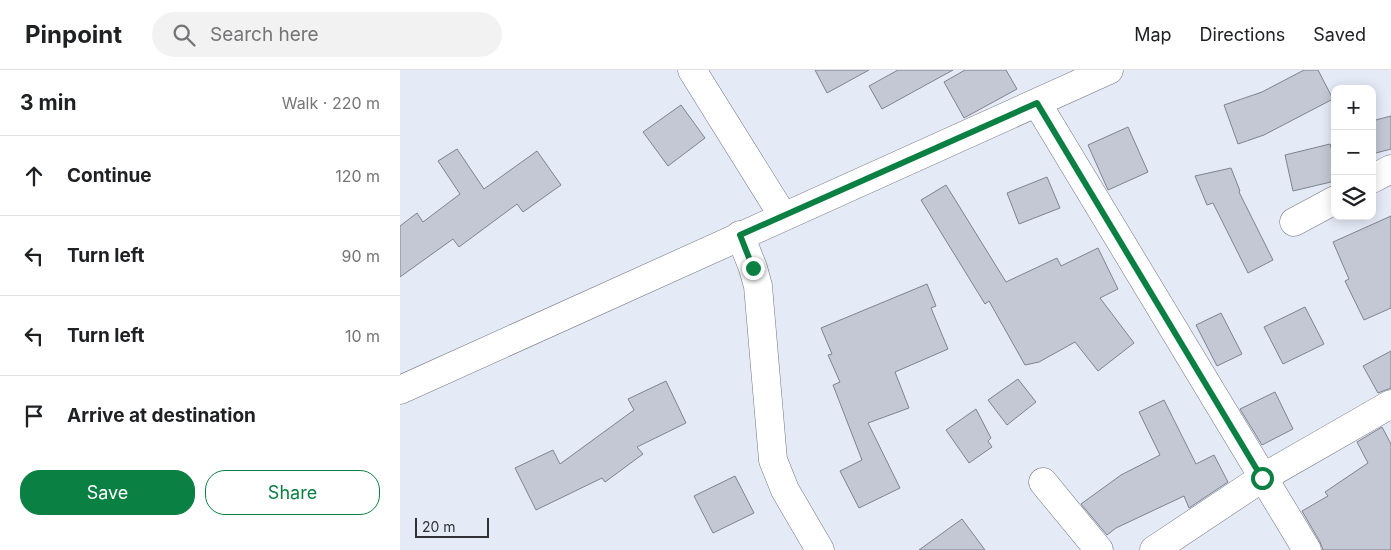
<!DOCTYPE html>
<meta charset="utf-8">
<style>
body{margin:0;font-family:Inter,sans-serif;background:#f2f2f2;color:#202124}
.controls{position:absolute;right:15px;top:15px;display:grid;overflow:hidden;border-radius:10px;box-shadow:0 2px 12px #0003}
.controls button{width:45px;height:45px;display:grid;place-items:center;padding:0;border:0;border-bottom:1px solid #e0e0e0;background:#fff;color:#202124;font:25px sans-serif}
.scale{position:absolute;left:15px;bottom:12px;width:74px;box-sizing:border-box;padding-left:5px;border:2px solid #2f3135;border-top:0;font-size:14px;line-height:18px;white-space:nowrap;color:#2f3135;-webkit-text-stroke:4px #e5eaf7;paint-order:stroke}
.stop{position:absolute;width:15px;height:15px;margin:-11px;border:4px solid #0b8043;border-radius:50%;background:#fff}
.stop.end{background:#0b8043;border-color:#fff;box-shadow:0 1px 5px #0008}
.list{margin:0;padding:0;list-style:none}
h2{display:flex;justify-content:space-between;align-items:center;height:65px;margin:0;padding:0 20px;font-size:21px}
h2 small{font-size:16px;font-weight:400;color:#757577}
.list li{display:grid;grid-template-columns:32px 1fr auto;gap:15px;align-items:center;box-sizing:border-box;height:80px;padding:0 20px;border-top:1px solid #e0e0e0}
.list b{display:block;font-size:19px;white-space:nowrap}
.list em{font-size:16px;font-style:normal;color:#757577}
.actions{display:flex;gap:10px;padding:15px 20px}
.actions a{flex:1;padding:11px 0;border:1px solid #0b8043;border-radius:20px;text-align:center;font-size:18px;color:#0b8043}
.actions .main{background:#0b8043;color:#fff}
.icon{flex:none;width:28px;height:28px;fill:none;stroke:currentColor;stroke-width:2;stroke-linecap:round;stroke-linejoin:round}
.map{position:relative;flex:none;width:991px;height:480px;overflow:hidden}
header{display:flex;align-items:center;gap:30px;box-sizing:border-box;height:70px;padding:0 25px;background:#fff;border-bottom:1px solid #e0e0e0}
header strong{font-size:24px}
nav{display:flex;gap:28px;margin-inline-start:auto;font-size:18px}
.search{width:350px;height:45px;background:#f2f2f2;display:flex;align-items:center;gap:12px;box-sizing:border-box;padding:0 18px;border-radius:28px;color:#757577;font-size:19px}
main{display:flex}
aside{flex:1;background:#fff}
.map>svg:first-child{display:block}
.building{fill:#c3c8d4;stroke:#7f838f}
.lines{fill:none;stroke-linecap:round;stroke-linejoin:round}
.minor-casing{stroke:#727681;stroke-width:29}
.minor{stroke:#fff;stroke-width:28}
.route{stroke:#0b8043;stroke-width:6}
</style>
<header>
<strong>Pinpoint</strong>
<div class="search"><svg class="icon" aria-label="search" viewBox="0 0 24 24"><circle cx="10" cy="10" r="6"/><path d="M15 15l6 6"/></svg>Search here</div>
<nav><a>Map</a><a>Directions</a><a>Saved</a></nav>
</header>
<main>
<aside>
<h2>3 min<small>Walk · 220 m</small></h2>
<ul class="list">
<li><svg class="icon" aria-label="ahead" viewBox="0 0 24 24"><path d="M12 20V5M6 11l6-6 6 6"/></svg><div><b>Continue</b></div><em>120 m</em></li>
<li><svg class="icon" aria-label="left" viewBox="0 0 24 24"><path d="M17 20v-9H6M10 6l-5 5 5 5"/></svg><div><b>Turn left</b></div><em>90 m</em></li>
<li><svg class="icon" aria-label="left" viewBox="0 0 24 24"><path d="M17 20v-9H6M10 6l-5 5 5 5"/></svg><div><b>Turn left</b></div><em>10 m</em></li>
<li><svg class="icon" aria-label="arrive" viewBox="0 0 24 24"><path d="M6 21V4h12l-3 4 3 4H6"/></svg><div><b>Arrive at destination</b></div></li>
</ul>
<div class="actions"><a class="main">Save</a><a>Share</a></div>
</aside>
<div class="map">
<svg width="991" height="480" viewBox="0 0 991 480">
<rect width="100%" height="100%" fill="#e5eaf7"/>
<g class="building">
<polygon points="415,0 469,0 427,23"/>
<polygon points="498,0 553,0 482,39 469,16"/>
<polygon points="565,0 606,0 617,19 564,48 544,12"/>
<polygon points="904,0 918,0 933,29 864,65 838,74 824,35 862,22"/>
<polygon points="281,35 305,68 268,96 243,62"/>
<polygon points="991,46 991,79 972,84 972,51"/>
<polygon points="728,57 748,102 708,120 688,75"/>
<polygon points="930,74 935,92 935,111 893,121 885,85"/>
<polygon points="57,79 84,119 137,81 161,115 123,142 117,134 59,177 53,169 0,207 0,156 17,143 23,152 60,124 38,91"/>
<polygon points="831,98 840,121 839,122 873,190 848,203 813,133 807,135 795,106"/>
<polygon points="647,107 660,138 619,154 607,123"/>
<polygon points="546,115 606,212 657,188 661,196 698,178 718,219 700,228 734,273 698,301 675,272 639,292 625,295 589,231 585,234 521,130"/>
<polygon points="991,146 991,238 964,250 945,211 949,209 933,172"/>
<polygon points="527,214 536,236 531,238 548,279 495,302 509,338 468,353 500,418 459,438 440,401 462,390 433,315 440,312 428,285 432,284 421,258"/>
<polygon points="905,237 924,274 883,294 864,257"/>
<polygon points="821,243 842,284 817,296 796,255"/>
<polygon points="991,281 991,318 978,323 963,296"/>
<polygon points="618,309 636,332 607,355 588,330"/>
<polygon points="266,311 286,353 237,377 243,384 205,412 202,408 136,440 115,398 153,380 160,394 234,340 228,329"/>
<polygon points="875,322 893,359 862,375 840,339"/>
<polygon points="764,330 796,394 814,385 828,412 789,438 784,426 716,458 707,465 681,434 721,405 760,385 739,342"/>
<polygon points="576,339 591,368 588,371 592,377 569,393 546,360"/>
<polygon points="982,357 991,374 991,480 923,480 920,472 902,441 928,426 925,422 968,393 957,372"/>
<polygon points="335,406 354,443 313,463 294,426"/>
<polygon points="562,449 585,480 519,480"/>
</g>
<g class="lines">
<g class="minor-casing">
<g id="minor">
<polyline points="292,0 383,146"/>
<polyline points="637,33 907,480"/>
<polyline points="972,109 991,99"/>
<polyline points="894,152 935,130"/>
<polyline points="340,165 353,198 358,216 373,390 385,420 420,480"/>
<polyline points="0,320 709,0"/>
<polyline points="643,412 699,480"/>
<polyline points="754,480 862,408 991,334"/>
</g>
</g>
<use href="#minor" class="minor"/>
</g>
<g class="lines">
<polyline class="route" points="353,198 340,165 637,33 862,408"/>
</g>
</svg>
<div class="controls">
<button>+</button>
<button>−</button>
<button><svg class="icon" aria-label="layers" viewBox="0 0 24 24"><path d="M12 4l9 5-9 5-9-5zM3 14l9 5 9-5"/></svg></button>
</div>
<div class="scale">20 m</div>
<div class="stop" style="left:862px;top:408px"></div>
<div class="stop end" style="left:353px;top:198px"></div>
</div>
</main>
